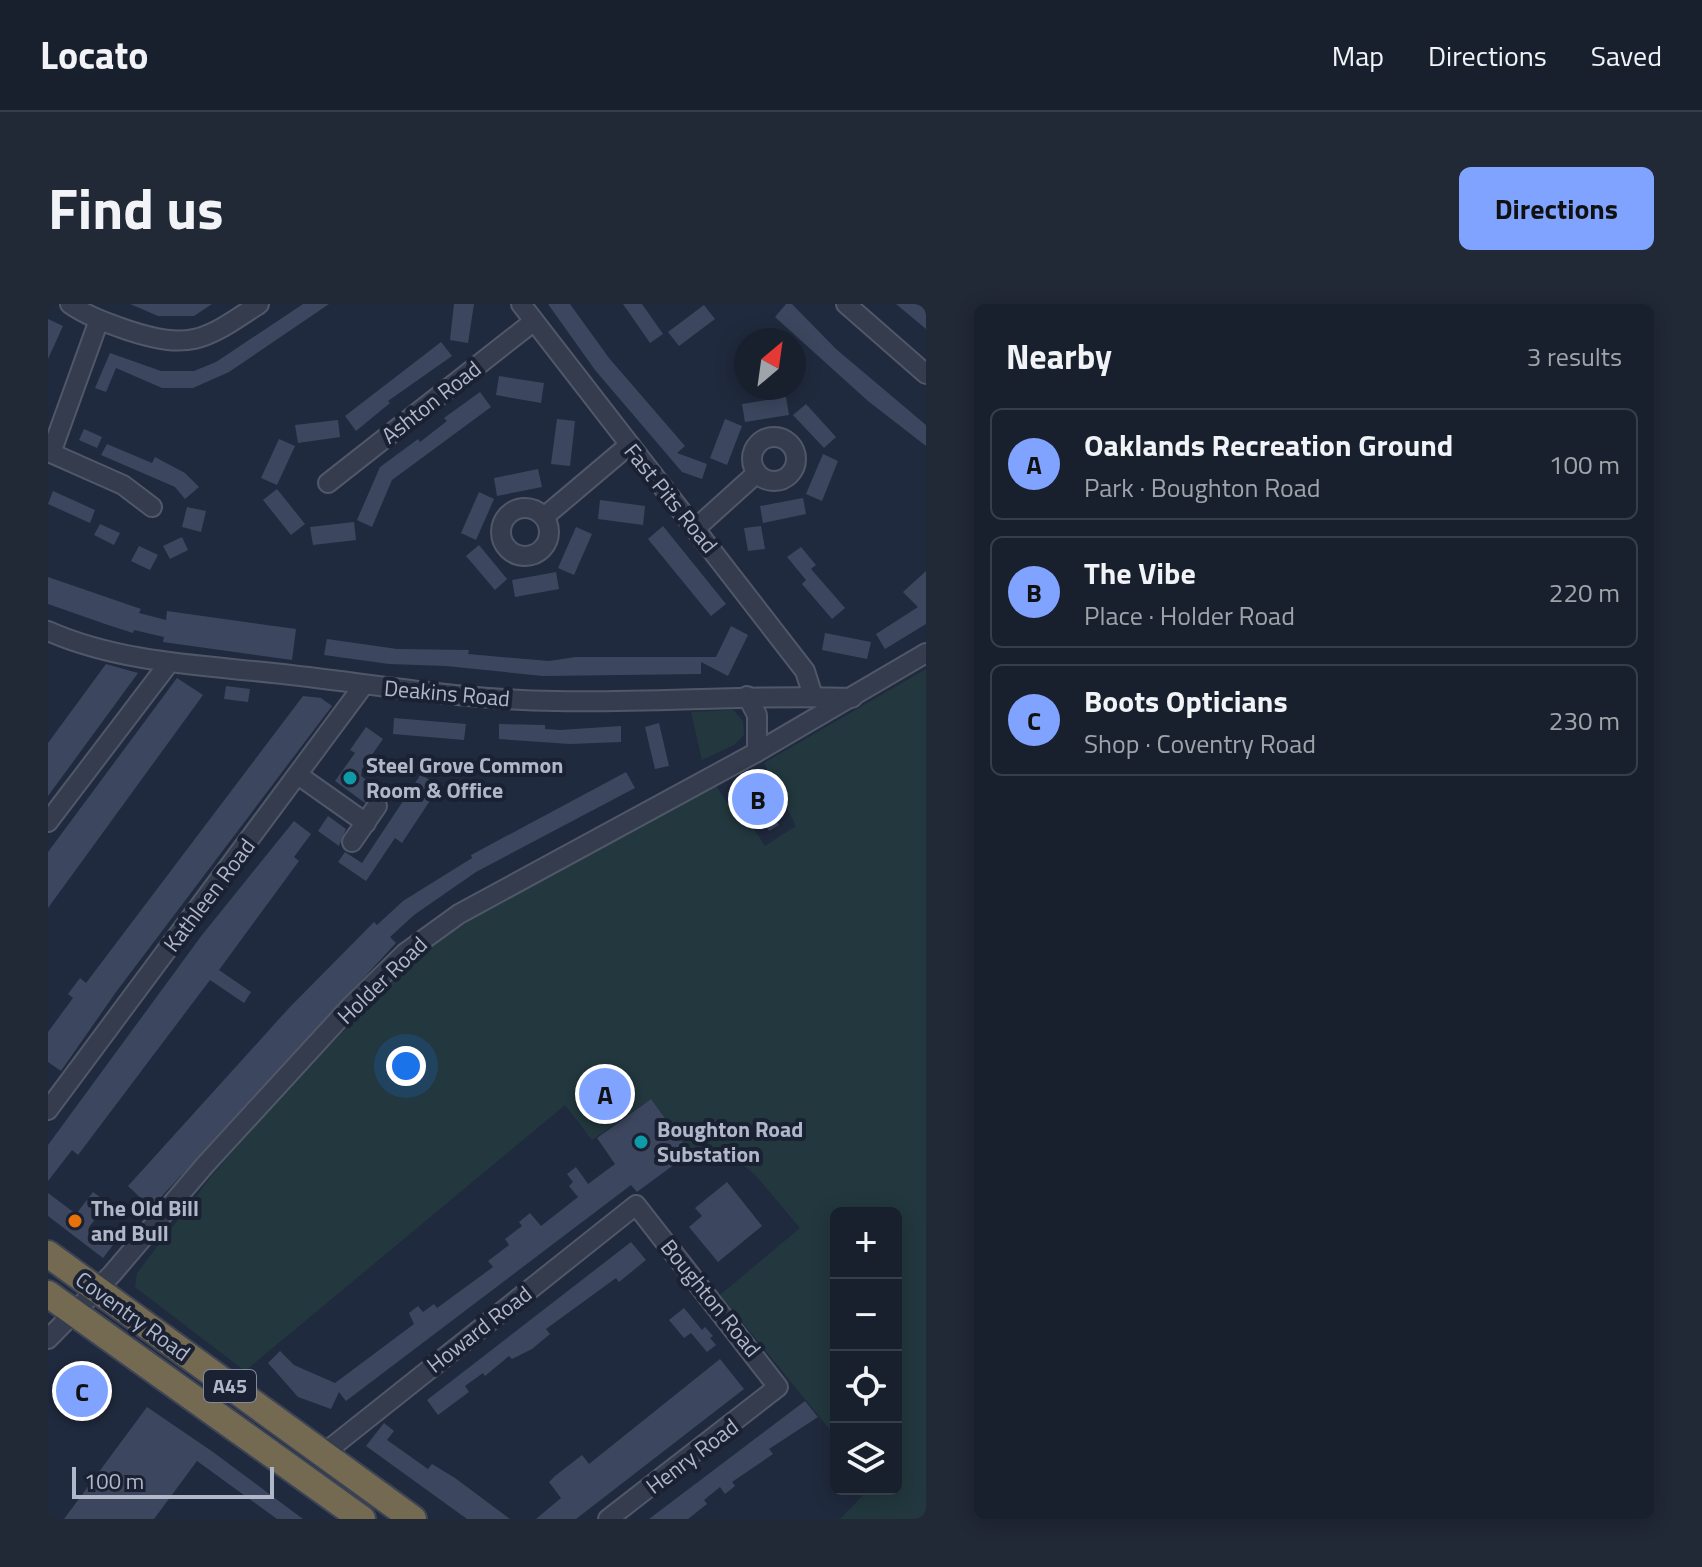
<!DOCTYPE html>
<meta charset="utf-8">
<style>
body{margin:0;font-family:"Titillium Web",sans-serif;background:#212836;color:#f1f3f6}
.controls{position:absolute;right:24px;bottom:24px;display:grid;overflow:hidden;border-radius:12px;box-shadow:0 4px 20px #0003}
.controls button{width:72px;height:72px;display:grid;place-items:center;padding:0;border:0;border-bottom:2px solid #363e4a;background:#18202e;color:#f1f3f6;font:40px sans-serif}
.compass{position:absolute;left:686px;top:24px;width:72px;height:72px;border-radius:50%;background:#18202e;box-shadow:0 4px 20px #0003;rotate:29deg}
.scale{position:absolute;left:24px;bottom:20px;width:202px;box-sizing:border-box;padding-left:8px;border:4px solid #b0b7c9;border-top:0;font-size:22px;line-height:28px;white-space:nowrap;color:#b0b7c9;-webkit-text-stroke:6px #1a2132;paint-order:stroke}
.you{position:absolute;left:358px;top:762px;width:28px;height:28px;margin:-20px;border:6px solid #fff;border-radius:50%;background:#1a73e8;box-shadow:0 0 0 12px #1a73e833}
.badge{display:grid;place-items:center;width:52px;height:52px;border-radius:50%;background:#7fa3ff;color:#111;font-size:26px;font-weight:700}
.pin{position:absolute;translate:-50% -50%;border:4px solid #fff;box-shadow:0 2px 8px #0006}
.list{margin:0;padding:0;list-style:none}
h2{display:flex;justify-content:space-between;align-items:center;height:104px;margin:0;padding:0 32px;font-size:34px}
h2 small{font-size:26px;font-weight:400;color:#9fa3aa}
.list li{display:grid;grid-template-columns:52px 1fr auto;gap:24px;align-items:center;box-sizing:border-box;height:112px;margin:0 16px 16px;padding:0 16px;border:2px solid #363e4a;border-radius:12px}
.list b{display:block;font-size:30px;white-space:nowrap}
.list p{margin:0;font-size:26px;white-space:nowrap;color:#9fa3aa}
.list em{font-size:26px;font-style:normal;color:#9fa3aa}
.icon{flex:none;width:44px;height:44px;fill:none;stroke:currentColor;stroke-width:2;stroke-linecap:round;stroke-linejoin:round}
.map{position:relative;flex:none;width:878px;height:1215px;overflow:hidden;border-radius:12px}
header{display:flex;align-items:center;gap:48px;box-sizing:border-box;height:112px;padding:0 40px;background:#18202e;border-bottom:2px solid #363e4a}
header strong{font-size:38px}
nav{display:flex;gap:44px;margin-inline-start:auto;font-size:28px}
.intro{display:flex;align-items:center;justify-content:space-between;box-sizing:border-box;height:192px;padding:0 48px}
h1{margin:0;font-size:56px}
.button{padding:20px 36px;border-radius:12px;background:#7fa3ff;color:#111;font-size:28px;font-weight:700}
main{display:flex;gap:48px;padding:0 48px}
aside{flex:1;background:#18202e;border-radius:12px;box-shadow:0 4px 20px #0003}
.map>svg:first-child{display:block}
.green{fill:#22383e}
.building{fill:#3c465e}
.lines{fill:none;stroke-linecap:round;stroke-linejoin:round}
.minor-casing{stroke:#505768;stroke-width:22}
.highway-casing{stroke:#3d4455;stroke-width:30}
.minor{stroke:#343c4d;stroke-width:18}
.highway{stroke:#746a51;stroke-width:26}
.culture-dot{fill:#0f9aa8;stroke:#1a2132;stroke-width:3}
.food-dot{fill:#e8710a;stroke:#1a2132;stroke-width:3}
.labels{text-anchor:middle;stroke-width:8;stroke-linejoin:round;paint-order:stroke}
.shield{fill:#1a2132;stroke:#838a9c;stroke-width:2}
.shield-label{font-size:20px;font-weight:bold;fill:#b0b7c9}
.street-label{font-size:22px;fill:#b0b7c9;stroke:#1a2132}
.poi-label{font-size:22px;font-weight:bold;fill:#b0b7c9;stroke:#1a2132;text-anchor:start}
</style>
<header>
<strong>Locato</strong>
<nav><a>Map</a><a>Directions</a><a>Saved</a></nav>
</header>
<div class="intro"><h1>Find us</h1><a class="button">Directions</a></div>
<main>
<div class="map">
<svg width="878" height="1215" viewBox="0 0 878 1215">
<rect width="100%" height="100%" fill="#202a3e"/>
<g class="green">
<polygon points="878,365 878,1215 792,1215 821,1185 848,1185 848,909 788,909 788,1133 672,991 752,924 708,872 677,845 642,849 603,795 544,836 517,801 197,1067 87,983 89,969 165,870 240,785 368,652 433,609 668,482 679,498 693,505 717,542 748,522 716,459"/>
<polygon points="685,406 695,417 696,431 686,441 654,456 643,408"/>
</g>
<g class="building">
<polygon points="82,0 164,0 146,12 110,12"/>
<polygon points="255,0 281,0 181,68 145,84 114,84 68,64 58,88 47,84 62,49 113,67 146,67 168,58"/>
<polygon points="406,0 426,0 420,39 402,36"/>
<polygon points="500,0 522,0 561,54 637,142 629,149 659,160 654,175 634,168 547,66"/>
<polygon points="575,0 594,0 615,30 602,39"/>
<polygon points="738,0 744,0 788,45 878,121 878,142 820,97 727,13"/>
<polygon points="848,0 873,0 878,4 878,25"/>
<polygon points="656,1 667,15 631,42 620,28"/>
<polygon points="0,15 15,22 0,55"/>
<polygon points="393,38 404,52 340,97 342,99 308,127 297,112"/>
<polygon points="451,72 496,79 493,99 448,91"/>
<polygon points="432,88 443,103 344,176 324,223 309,216 332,163 370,135 372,138 399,117 396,114"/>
<polygon points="738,93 741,111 697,118 694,100"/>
<polygon points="758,100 788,133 776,144 745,111"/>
<polygon points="509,115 527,117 522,162 503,160"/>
<polygon points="677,115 694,122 679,161 662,154"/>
<polygon points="290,116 292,133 250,139 247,121"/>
<polygon points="36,125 54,133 49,144 31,136"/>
<polygon points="231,135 247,142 229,181 213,174"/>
<polygon points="59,140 104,159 107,153 137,169 151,183 137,195 127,183 53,151"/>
<polygon points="775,150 790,157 774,197 758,190"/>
<polygon points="490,165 494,183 449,192 446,174"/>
<polygon points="229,185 257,220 243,231 215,196"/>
<polygon points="5,187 47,206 42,219 0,200"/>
<polygon points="431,188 446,195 428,236 413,229"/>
<polygon points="755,194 758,210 715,219 712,202"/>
<polygon points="552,196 597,202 595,221 550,215"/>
<polygon points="139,203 158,207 153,228 134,223"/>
<polygon points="306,218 308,236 265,241 262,223"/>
<polygon points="52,220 72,229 66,241 46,231"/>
<polygon points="615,222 678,300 663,312 600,235"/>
<polygon points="713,222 717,245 700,247 696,224"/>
<polygon points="528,223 544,230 526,271 510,264"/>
<polygon points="134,233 140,246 122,255 115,242"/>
<polygon points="431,241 459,275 447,286 418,252"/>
<polygon points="91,242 110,251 102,266 83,257"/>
<polygon points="753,243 768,261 763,265 797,304 784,315 754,280 758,276 739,253"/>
<polygon points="878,267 878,320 837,345 828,330 870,303 855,288"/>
<polygon points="508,268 511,285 467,293 464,276"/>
<polygon points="0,273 93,305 91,309 118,316 119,307 248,325 244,356 115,338 116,333 86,326 85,329 60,321 0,300"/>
<polygon points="683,322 700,331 680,372 653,358 653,370 495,372 398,362 341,360 276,351 279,335 349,345 421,346 420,350 501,357 528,353 668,353"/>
<polygon points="777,329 823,338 819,355 774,346"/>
<polygon points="58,360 90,369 0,492 0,439"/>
<polygon points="129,374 155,391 0,604 0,548"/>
<polygon points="178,382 202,385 200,398 176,395"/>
<polygon points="255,392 273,394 284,402 68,688 13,767 0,758 0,728 25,694 20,690 32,674 38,679"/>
<polygon points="346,414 418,420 416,436 345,430"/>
<polygon points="611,419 621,462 607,465 597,423"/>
<polygon points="451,420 497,421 497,425 512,426 573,422 573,438 522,440 451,435"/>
<polygon points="318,423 335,435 314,465 313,472 331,485 317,499 287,477 307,449 302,446"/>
<polygon points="578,468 587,484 428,568 366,611 342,633 348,639 103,904 80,882 241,704 326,618 329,621 355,597 424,554 423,551"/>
<polygon points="712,469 733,508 726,511 731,521 721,527 715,515 707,519 687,482"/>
<polygon points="373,470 391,483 354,539 347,534 318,577 290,558 297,548 314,559"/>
<polygon points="280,512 298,525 291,542 270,527"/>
<polygon points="246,517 263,530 246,553 251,557 171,666 203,688 196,699 162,676 30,851 24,846 0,877 0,841 154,631"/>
<polygon points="603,795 642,849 589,888 583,881 298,1097 291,1088 283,1105 250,1093 220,1059 232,1047 246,1061 287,1079 366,1020 361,1009 370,1002 375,1008 386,1000 389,1004 445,963 440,957 461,941 457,935 474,922 471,918 482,909 493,922 530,893 521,882 525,878 519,870 528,863 540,880 567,860 549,834"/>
<polygon points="679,878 714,922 670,958 641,923 654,912 647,904"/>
<polygon points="45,888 60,899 41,923 65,941 55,954 0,912 0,889 28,910"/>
<polygon points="583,938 598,956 571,978 568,974 498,1025 502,1030 484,1045 464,1055 461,1052 437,1072 435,1069 417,1082 421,1088 390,1111 379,1096"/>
<polygon points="636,1004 654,1026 657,1023 665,1032 662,1034 668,1041 659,1048 643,1029 636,1034 621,1016"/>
<polygon points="672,1055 696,1085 528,1215 488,1215 513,1194 501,1178 507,1172 534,1151 541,1160"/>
<polygon points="29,1062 58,1084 38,1110 9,1089"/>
<polygon points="757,1097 770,1113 721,1145 725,1150 684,1178 687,1182 677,1190 672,1183 656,1196 659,1200 640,1215 601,1215"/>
<polygon points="99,1103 165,1148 255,1215 229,1215 149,1157 106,1215 16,1215"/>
<polygon points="336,1119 346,1127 339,1136 380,1165 384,1160 407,1174 462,1215 419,1215 318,1142"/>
</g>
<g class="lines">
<g class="minor-casing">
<g id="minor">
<path d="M22,0C39,12 59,19 79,26C143,47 157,36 211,0"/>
<polyline points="473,0 757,367 765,392"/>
<polyline points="798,0 878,70"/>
<circle cx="726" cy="155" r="22"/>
<polyline points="0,148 3,149 51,16"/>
<polyline points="3,149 75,181 104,203"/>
<polyline points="280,179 485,18"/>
<circle cx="477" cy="228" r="24"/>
<polyline points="496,213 580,142"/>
<polyline points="648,224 709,169"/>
<path d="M0,327C70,358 150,361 225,369C319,379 413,396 508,397C606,399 705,390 804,394"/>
<polyline points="699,392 709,411 709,448"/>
<polyline points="250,471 318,519"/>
<polyline points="0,518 121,359"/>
<polyline points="304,538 329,502"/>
<polyline points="0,806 315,382"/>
<polyline points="0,1035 64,970 157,861 302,703 357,649 411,610 709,448 878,349"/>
<polyline points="275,1150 588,901 730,1083 560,1215"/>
</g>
</g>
<g class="highway-casing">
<g id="highway">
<polyline points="0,950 365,1215"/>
<polyline points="0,990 314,1215"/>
</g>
</g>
<use href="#minor" class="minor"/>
<use href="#highway" class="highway"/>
</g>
<g class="culture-dot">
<circle cx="302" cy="474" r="8"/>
<circle cx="593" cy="838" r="8"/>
</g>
<circle class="food-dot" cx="27" cy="917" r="8"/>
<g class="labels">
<rect class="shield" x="156" y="1066" width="52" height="32" rx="6"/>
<g class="shield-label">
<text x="182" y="1089">A45</text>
</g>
<g class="street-label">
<text transform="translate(383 98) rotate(-38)" y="8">Ashton Road</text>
<text transform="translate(623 194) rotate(51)" y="8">Fast Pits Road</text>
<text transform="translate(399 389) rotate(5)" y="8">Deakins Road</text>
<text transform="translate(161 591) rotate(-53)" y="8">Kathleen Road</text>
<text transform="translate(334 676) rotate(-44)" y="8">Holder Road</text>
<text transform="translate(663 994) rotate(51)" y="8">Boughton Road</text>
<text transform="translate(85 1012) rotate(36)" y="8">Coventry Road</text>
<text transform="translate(431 1025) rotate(-38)" y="8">Howard Road</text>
<text transform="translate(644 1152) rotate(-37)" y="8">Henry Road</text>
</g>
<g class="poi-label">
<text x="318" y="469">Steel Grove Common<tspan x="318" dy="25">Room &amp; Office</tspan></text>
<text x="609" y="833">Boughton Road<tspan x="609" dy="25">Substation</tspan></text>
<text x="43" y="912">The Old Bill<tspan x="43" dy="25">and Bull</tspan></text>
</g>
</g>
</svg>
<div class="controls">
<button>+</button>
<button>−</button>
<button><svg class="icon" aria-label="locate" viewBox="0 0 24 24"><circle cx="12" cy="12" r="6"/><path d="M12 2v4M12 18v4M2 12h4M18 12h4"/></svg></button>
<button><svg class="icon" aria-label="layers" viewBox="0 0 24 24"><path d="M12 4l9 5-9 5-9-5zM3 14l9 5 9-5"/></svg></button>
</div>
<svg class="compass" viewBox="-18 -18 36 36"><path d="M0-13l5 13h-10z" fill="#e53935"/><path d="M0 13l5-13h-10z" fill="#9fa3aa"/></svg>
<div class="scale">100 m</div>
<div class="you"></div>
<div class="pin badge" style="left:557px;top:790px">A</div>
<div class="pin badge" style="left:710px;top:495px">B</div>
<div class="pin badge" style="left:34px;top:1087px">C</div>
</div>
<aside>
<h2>Nearby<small>3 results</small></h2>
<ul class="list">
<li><span class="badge">A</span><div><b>Oaklands Recreation Ground</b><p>Park · Boughton Road</p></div><em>100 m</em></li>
<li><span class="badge">B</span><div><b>The Vibe</b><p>Place · Holder Road</p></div><em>220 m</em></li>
<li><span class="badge">C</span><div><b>Boots Opticians</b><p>Shop · Coventry Road</p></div><em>230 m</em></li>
</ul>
</aside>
</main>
